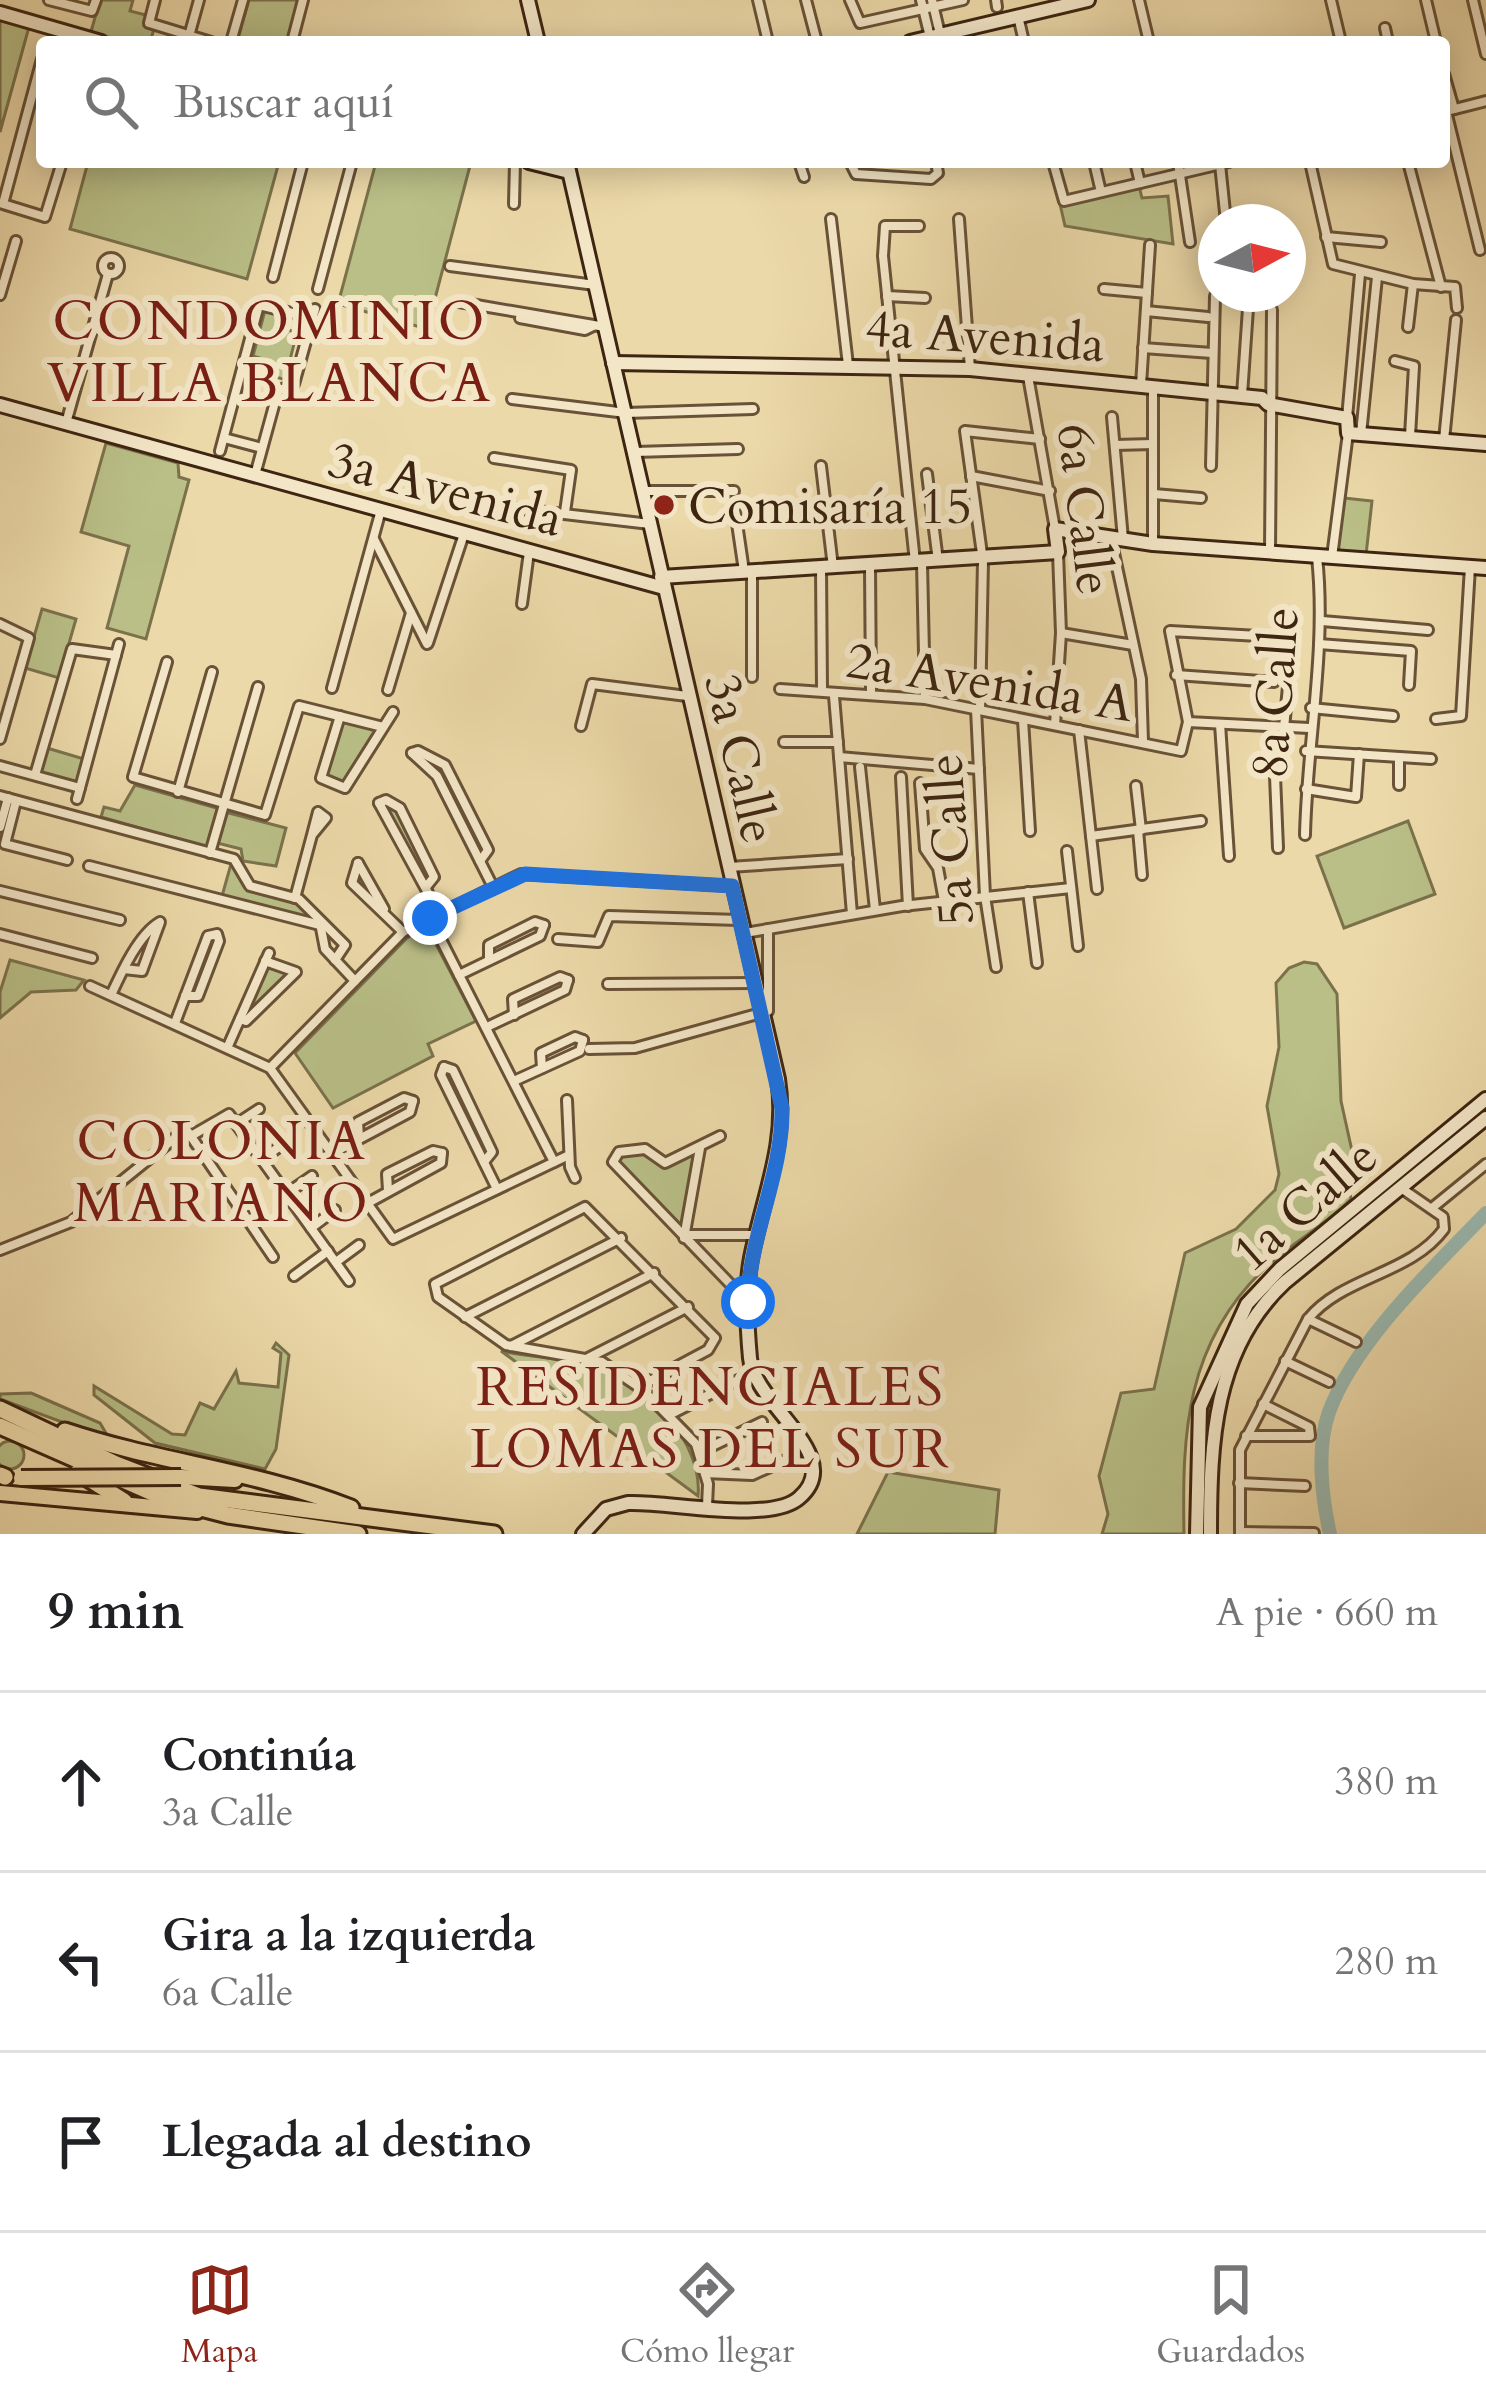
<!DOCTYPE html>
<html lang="es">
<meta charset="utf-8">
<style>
body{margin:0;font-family:Cardo,serif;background:#f6f6f6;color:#202124}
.compass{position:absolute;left:1198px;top:204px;width:108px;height:108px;border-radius:50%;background:#fff;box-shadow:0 6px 30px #0003;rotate:83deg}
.stop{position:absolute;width:36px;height:36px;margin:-27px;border:9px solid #1a73e8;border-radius:50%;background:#fff}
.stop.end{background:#1a73e8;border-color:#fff;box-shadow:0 3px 12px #0008}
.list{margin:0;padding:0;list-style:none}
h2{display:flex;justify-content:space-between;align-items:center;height:156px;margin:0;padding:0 48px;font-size:51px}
h2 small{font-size:39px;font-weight:400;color:#757577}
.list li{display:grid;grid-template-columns:78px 1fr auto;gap:36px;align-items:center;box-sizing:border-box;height:180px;padding:0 48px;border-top:3px solid #e0e0e0}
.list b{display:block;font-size:45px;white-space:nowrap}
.list p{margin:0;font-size:39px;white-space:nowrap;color:#757577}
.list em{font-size:39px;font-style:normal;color:#757577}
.icon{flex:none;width:66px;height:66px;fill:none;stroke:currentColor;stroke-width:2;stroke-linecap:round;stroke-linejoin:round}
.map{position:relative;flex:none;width:1486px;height:1534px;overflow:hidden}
.search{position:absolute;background:#fff;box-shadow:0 6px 30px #0003;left:36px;right:36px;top:36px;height:132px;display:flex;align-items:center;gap:30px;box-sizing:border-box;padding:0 42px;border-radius:12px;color:#757577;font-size:45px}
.sheet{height:696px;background:#fff}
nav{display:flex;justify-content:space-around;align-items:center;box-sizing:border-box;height:168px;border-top:3px solid #e0e0e0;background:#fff;font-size:33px;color:#757577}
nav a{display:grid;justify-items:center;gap:6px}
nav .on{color:#8f2418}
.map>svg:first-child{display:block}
.green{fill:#b9bf87;stroke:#7b724c;stroke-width:3}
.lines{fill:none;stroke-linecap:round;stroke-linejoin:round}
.river{stroke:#9ab9b0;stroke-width:14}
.street-casing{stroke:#695237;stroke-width:14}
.secondary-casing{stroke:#3d2511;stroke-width:18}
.primary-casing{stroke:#3d2511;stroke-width:20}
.highway-casing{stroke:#3d2511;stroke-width:21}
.street{stroke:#f3e6c7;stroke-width:8}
.secondary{stroke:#f3e6c7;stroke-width:12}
.primary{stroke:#ecd9a9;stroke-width:14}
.highway{stroke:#ecd9a9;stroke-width:15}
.primary-bridge-casing{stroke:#3d2511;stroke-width:20;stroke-linecap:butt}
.primary-bridge{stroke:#ecd9a9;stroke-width:14}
.route{stroke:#1a73e8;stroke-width:15}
.poi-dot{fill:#8f2418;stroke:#f3e6c7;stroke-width:4.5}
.labels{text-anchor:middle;stroke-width:12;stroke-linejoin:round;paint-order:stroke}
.street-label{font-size:51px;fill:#3d2511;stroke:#f3e6c7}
.poi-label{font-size:51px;fill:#3d2511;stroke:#f3e6c7;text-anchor:start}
.neighbourhood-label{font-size:54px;letter-spacing:3px;fill:#7a1f14;stroke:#f3e6c7}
</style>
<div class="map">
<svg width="1486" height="1534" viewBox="0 0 1486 1534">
<rect width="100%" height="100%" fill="#ecd9a9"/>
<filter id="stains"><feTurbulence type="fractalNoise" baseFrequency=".00167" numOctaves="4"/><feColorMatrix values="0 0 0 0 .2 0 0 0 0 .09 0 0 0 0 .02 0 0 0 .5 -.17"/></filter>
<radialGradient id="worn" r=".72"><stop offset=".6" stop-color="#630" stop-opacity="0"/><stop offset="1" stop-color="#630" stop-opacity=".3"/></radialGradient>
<g class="green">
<polygon points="100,0 133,0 130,11 146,15 144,26 154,29 150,42 90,35"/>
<polygon points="249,0 299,0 287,42 237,42"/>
<polygon points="0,18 29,27 0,132"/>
<polygon points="88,162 279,162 247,279 70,229"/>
<polygon points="376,162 471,162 427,329 338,304"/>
<polygon points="1139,186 1142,198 1168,196 1173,244 1065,226 1060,204"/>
<polygon points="265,310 288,317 285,329 303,334 296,336 288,368 293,370 290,381 264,374 267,360 253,356"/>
<polygon points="106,443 178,463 179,477 189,480 146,639 107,628 129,546 81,532"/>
<polygon points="1344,498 1372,501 1366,555 1337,551"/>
<polygon points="42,609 76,619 59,678 25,668"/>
<polygon points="340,716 383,727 347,786 322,780"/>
<polygon points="47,748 84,759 77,784 40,773"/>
<polygon points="135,785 220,809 209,848 101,817 104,807 120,811"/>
<polygon points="382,800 400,808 434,877 426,887 391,817 381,810"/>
<polygon points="225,812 286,828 276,866 243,861 241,849 217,843"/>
<polygon points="1408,821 1435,894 1344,928 1317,856"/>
<polygon points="231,864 245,888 297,901 316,921 222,896"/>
<polygon points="427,927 476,1021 428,1044 433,1056 333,1108 295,1053 407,938"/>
<polygon points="10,960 84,980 76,990 31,992 0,1018 0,992"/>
<polygon points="265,961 294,969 246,1021 240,1019"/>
<path d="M1304,962L1317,964L1337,994L1341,1101L1356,1169L1348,1183L1351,1199C1325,1226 1291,1243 1264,1269C1186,1344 1182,1431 1184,1534H1102L1108,1514L1099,1476L1121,1393L1154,1389L1185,1253L1236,1229L1275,1190L1279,1174L1267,1106L1279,1047L1276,983L1289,968Z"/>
<polygon points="623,1153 644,1153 665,1167 691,1154 695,1161 682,1227 619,1167 616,1160"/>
<polygon points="276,1343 289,1355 276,1449 265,1469 155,1443 94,1395 94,1386 172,1434 185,1435 200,1403 214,1409 236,1371 239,1383 278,1387 281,1353 273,1348"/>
<path d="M501,1351C531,1359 576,1357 602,1368C649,1386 703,1443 698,1496Z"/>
<polygon points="31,1393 100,1423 110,1440 0,1399 0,1394"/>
<circle cx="10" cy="1455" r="14"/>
<polygon points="888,1472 999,1490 995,1534 857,1534"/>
</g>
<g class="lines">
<path class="river" d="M1330,1534C1322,1498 1316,1448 1329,1412C1355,1341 1434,1267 1486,1213"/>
<g class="street-casing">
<g id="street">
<polyline points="49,0 92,11 96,0"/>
<polyline points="155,0 149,23 211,42"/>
<polyline points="758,0 768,42"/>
<polyline points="806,0 817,42"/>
<polyline points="850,0 860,23 963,0"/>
<polyline points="921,0 930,37"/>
<polyline points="932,0 940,34"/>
<polyline points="996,0 997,7"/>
<polyline points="1139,0 1149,42"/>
<polyline points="1331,0 1341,42"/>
<polyline points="1426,0 1436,42"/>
<polyline points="1473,0 1486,54"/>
<polyline points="1018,16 1024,42"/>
<polyline points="1385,28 1388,42"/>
<polyline points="189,36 199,0"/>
<polyline points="231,42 243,0"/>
<polyline points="292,42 303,0"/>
<polyline points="42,59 3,204 45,217 62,162"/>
<polyline points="1444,74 1454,109"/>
<polyline points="1446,111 1480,250"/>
<polyline points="1447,111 1486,101"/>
<polyline points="799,162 804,177"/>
<polyline points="850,162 856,174 931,179 938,173 936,162"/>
<polyline points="1053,162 1064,201 1229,162"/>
<polyline points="1094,162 1101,192"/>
<polyline points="1135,162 1140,183"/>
<polyline points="1178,162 1190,242"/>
<polyline points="1310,162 1333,264 1413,284 1455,287 1457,308"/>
<polyline points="1408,162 1441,287"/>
<polyline points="1220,164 1226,222"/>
<polyline points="514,204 515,162"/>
<polyline points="831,219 848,365"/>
<polyline points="959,219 970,369"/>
<polyline points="1326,237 1381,242"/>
<circle cx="111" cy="266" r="8"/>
<polyline points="450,266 595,285"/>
<polyline points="273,277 303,162"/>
<polyline points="318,289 352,162"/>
<polyline points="1104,289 1147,293"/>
<polyline points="0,295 16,241"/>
<polyline points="887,296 925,298"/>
<polyline points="459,302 605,327"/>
<polyline points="1146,311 1208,317"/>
<polyline points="520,318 585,330 593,326"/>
<polyline points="1408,327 1413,284"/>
<polyline points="1143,348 1212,353"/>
<polyline points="1395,361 1414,366 1410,436"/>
<polyline points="1028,376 1055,529"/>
<polyline points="1141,385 1150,245"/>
<polyline points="1242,395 1249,294"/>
<polyline points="512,399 626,413 753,409"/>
<polyline points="1112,417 1123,539"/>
<polyline points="1347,418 1360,274"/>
<polyline points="66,423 108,274"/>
<polyline points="1361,434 1377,277"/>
<polyline points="224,438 262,448"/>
<polyline points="1444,440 1456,320"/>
<polyline points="1115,445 1153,444"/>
<polyline points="220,451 259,305 313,318"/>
<polyline points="635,452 738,449"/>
<polyline points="494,458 571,470 565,512"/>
<polyline points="821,466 833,567"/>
<polyline points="1211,466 1215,296"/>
<polyline points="927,474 938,561"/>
<polyline points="255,475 278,391 294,384 315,309"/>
<polyline points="971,476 1050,491"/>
<polyline points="642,491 734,491"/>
<polyline points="1154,494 1201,498"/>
<polyline points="734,503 744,571"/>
<polyline points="486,505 650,524"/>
<polyline points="374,539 427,644"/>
<polyline points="1111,539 1141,679 1143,742"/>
<polyline points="1153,543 1153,386"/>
<polyline points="1270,551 1272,310"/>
<polyline points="1332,557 1348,433"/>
<polyline points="915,562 883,256 885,226 919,226"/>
<polyline points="922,563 925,699"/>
<polyline points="870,567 871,691"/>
<polyline points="821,568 822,689"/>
<polyline points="752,573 752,677"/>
<polyline points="522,604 529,552"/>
<polyline points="1322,621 1428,630"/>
<polyline points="0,624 29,638 0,739"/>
<polyline points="1061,633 1133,645"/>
<polyline points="428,643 464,534"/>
<polyline points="1319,644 1411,651 1409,685"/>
<polyline points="167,662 133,777 265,815 299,706 383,727"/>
<polyline points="1176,675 1274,682"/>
<polyline points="332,688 381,510"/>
<polyline points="780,689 925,699 1181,751 1188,722 1170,631 1275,637"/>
<polyline points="388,690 411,613"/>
<polyline points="834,696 852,914"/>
<polyline points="1311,708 1393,716"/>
<polyline points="976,709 985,896 996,967"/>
<polyline points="980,710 983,561 965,431 1040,439"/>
<polyline points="340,716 321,778 345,788 393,712"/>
<polyline points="1436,719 1461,716 1470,567"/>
<polyline points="1023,720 1030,831"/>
<polyline points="1188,722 1309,728"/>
<polyline points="1220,724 1229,856"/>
<polyline points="1055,725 1061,633 1058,553"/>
<polyline points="581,726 592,684 687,696"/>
<polyline points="1273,728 1278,848"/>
<polyline points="1284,728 1293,635"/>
<polyline points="1079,730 1097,889"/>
<polyline points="784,742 838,742"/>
<polyline points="1306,751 1431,759"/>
<polyline points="412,753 437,776 493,887"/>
<polyline points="412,753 418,751 445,765 488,850 480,861"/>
<polyline points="839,757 979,769"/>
<polyline points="0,766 80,788"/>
<polyline points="860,767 875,910"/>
<polyline points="35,775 72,649 116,655"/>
<polyline points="901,777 908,906"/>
<polyline points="920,783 925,849 938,868 944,901"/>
<polyline points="1399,785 1399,757"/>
<polyline points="1136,786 1141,830"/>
<polyline points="1306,789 1356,797 1359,754"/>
<polyline points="178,792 212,672"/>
<polyline points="0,796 234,859 250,886 299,899 345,945 335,960"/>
<polyline points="77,799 119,644"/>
<polyline points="16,801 5,844 67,860"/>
<polyline points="379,803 439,913"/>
<polyline points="379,803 386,800 400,808 434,877 426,887"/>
<polyline points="0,827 8,798"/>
<polyline points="1138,830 1142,875"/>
<path d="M1305,835C1307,743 1327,649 1317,557"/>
<polyline points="1091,836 1201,821"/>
<polyline points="1067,851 1078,946"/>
<polyline points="210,853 258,687"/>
<polyline points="358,863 352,883 403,932"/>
<polyline points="358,863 384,909"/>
<polyline points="89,866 320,925"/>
<polyline points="729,867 848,859"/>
<polyline points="0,891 120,920"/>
<polyline points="1028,892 1037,963"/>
<polyline points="295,898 312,835 326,818 318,812 312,835"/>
<polyline points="430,918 554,1162"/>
<polyline points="320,923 325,949 355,981"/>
<polyline points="745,933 902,906 1071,888"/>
<polyline points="0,934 92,958"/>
<polyline points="558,939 598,942 609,916 739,920"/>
<polyline points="489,960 489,945 535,922 544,925"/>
<polyline points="459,975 540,936 544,925"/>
<polyline points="608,984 755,983"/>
<polyline points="90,986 270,1068 393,1239 569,1155"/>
<path d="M111,995C122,971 139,934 160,922L142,971L124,969"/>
<polyline points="514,1015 513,999 560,977 568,980"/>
<polyline points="240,1019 246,1021 296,972 265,961"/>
<polyline points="175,1023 208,936 217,934 219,941 198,996 185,996"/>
<polyline points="487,1027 565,990 568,980"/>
<polyline points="228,1046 269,953"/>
<polyline points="589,1049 635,1048 768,1011 768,929"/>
<polyline points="444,1067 441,1075 497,1189"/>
<polyline points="444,1067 453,1070 492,1152 484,1162"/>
<polyline points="270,1068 403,932 521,874 732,886"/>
<polyline points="542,1068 541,1053 575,1037 583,1040"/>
<polyline points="514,1081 580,1051 583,1040"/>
<polyline points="567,1100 570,1167 575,1178"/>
<polyline points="236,1124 259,1109"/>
<polyline points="191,1136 229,1114 349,1281"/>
<polyline points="720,1136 665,1163 645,1149 619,1152 613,1162 735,1289"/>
<polyline points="359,1137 358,1122 404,1098 413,1101"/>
<polyline points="331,1154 410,1112 413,1101"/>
<polyline points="262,1159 286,1142"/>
<polyline points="388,1190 387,1174 433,1151 442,1153"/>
<polyline points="286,1194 312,1176"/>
<polyline points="366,1204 441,1163 442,1153"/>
<polyline points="1432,1208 1486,1164"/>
<polyline points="311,1228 335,1210"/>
<polyline points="684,1235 755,1235"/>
<polyline points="684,1238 700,1148"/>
<polyline points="0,1250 71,1222 186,1129 273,1257"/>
<polyline points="336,1262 359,1245"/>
<polyline points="294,1276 328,1251"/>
<polyline points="465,1317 621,1238"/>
<polyline points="1308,1319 1356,1342"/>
<polyline points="511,1346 654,1273"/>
<polyline points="588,1358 688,1307"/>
<polyline points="1285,1361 1329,1382"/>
<polyline points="646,1383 708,1350 715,1338 585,1207 435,1284 438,1297 506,1345 602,1362 643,1390 696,1444 708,1484 707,1506"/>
<polyline points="671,1414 740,1379"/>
<polyline points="1246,1436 1310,1436 1309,1427 1263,1404"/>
<polyline points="700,1452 762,1422"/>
<polyline points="705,1473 752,1475 795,1456"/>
<polyline points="1239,1483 1305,1486"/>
<polyline points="1240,1532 1314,1533"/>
<path d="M1240,1534V1450L1308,1319C1343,1276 1410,1275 1444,1229L1443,1217L1401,1188"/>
</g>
</g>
<g class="secondary-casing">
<g id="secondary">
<polyline points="528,0 538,42"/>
<polyline points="0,13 101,42"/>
<polyline points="910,42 1088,0"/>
<polyline points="529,162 569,172"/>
<path d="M567,162L778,1079C788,1143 763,1196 751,1258C745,1289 747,1326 750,1358C754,1405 848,1456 799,1498C769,1524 668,1501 628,1503L606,1509L583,1534"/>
<polyline points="613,363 970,369 1262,398 1268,404 1347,418 1348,433 1486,444"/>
<polyline points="0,405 664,588"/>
<polyline points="661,577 1058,552 1055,529 1153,544 1486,568"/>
<polyline points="1197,1534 1200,1407 1247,1304 1280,1269 1486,1099"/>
<path d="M1210,1534C1210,1443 1213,1349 1285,1282L1486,1118"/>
</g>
</g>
<g class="primary-casing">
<g id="primary">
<polyline points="181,1477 235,1480"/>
<polyline points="0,1493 197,1511"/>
</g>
</g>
<g class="highway-casing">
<g id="highway">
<polyline points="0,1409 116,1464 199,1496 494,1534"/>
<polyline points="0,1426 166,1499 228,1515 358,1534"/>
<path d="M65,1431C161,1463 253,1470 351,1508"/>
<polyline points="78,1472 124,1501"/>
<polyline points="0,1475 5,1477"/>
</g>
</g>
<use href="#street" class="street"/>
<use href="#secondary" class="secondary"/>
<use href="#primary" class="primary"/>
<use href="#highway" class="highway"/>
<g class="primary-bridge-casing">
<polyline id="primary-bridge" points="21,1478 181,1477"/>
</g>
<use href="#primary-bridge" class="primary-bridge"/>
</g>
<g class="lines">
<path class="route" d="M430,918L525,874L732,886L782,1108C783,1175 749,1235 748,1302"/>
</g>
<circle class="poi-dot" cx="664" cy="505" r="12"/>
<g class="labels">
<g class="street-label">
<text transform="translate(985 335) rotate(4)" y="18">4a Avenida</text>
<text transform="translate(446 488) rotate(15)" y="18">3a Avenida</text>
<text transform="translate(1086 509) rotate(83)" y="18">6a Calle</text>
<text transform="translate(990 681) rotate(9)" y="18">2a Avenida A</text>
<text transform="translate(1274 693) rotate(-86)" y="18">8a Calle</text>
<text transform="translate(742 758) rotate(77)" y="18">3a Calle</text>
<text transform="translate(949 840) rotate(-94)" y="18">5a Calle</text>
<text transform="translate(1304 1204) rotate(-41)" y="18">1a Calle</text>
</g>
<g class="poi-label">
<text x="688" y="523">Comisaría 15</text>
</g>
<g class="neighbourhood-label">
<text x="270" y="339">CONDOMINIO<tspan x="270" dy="62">VILLA BLANCA</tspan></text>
<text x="222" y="1159">COLONIA<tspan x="222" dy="62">MARIANO</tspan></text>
<text x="711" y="1405">RESIDENCIALES<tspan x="711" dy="62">LOMAS DEL SUR</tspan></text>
</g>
</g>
<rect width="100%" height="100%" filter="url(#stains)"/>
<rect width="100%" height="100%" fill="url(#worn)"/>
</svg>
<svg class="compass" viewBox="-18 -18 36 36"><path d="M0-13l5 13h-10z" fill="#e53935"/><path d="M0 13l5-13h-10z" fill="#757577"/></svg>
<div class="stop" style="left:748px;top:1302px"></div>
<div class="stop end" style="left:430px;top:918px"></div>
<div class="search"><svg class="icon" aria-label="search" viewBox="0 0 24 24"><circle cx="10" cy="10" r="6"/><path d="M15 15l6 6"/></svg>Buscar aquí</div>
</div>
<section class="sheet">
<h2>9 min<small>A pie · 660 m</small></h2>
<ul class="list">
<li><svg class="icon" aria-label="ahead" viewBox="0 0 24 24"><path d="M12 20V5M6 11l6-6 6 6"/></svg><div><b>Continúa</b><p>3a Calle</p></div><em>380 m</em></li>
<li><svg class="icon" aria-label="left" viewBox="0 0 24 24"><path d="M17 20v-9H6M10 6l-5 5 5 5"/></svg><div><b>Gira a la izquierda</b><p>6a Calle</p></div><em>280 m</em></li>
<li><svg class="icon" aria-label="arrive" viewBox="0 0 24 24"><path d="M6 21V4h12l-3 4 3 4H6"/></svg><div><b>Llegada al destino</b></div></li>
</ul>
</section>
<nav>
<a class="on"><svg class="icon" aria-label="map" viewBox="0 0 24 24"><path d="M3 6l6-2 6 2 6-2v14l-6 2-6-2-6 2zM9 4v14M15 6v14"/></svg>Mapa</a>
<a><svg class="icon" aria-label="directions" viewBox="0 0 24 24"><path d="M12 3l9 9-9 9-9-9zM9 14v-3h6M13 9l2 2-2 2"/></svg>Cómo llegar</a>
<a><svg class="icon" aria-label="saved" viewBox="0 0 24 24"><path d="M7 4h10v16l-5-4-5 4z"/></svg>Guardados</a>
</nav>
